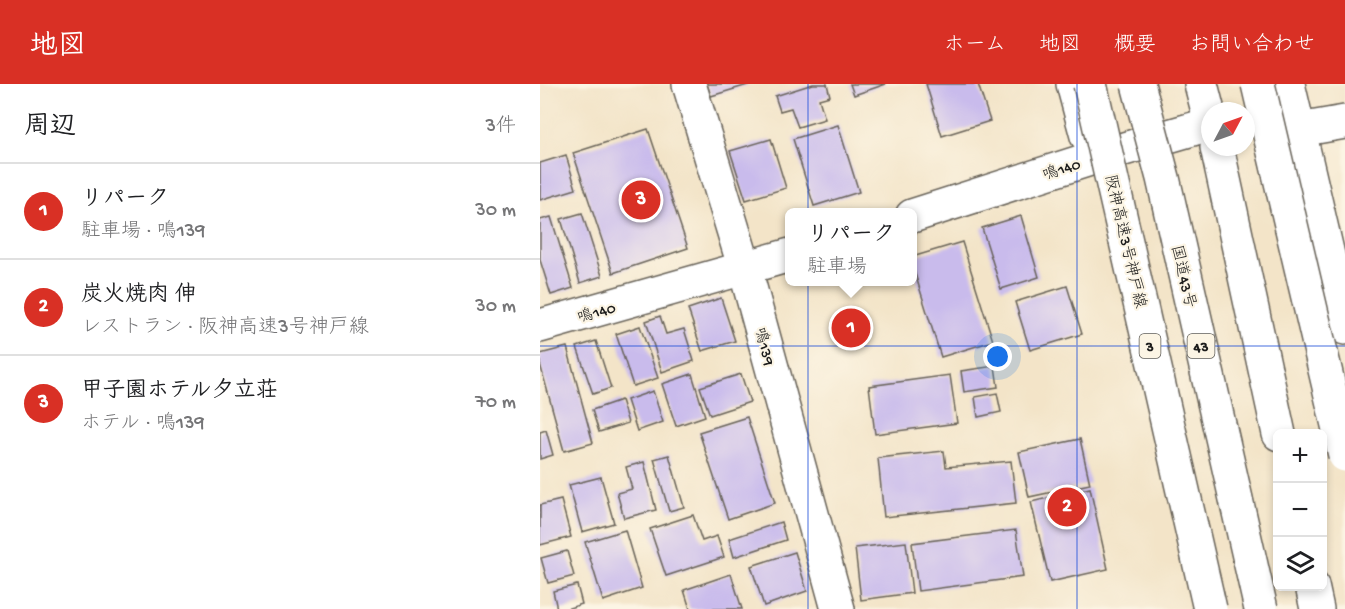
<!DOCTYPE html>
<html lang="ja">
<meta charset="utf-8">
<style>
body{margin:0;font-family:"Gochi Hand","Klee One",sans-serif;background:#f2f2f2;color:#202124}
.controls{position:absolute;right:18px;bottom:18px;display:grid;overflow:hidden;border-radius:9px;box-shadow:0 3px 9px #0003}
.controls button{width:54px;height:54px;display:grid;place-items:center;padding:0;border:0;border-bottom:2px solid #e0e0e0;background:#fff;color:#202124;font:30px sans-serif}
.compass{position:absolute;left:661px;top:18px;width:54px;height:54px;border-radius:50%;background:#fff;box-shadow:0 3px 9px #0003;rotate:49deg}
.you{position:absolute;left:458px;top:273px;width:21px;height:21px;margin:-15px;border:4px solid #fff;border-radius:50%;background:#1a73e8;box-shadow:0 0 0 9px #1a73e833}
.badge{display:grid;place-items:center;width:39px;height:39px;border-radius:50%;background:#d93025;color:#fff;font-size:20px;font-weight:700}
.pin{position:absolute;translate:-50% -50%;border:3px solid #fff;box-shadow:0 2px 6px #0006}
.popup{position:absolute;left:245px;top:124px;width:132px;height:78px;box-sizing:border-box;display:grid;place-content:center;border-radius:9px;background:#fff;filter:drop-shadow(0 2px 4px #0005);font-size:20px;white-space:nowrap;color:#757577}
.popup b{font-size:22px;color:#202124}
.popup::after{content:'';position:absolute;left:50%;top:100%;margin-left:-12px;border:12px solid transparent;border-top-color:#fff}
.list{margin:0;padding:0;list-style:none}
h2{display:flex;justify-content:space-between;align-items:center;height:78px;margin:0;padding:0 24px;font-size:26px}
h2 small{font-size:20px;font-weight:400;color:#757577}
.list li{display:grid;grid-template-columns:39px 1fr auto;gap:18px;align-items:center;box-sizing:border-box;height:96px;padding:0 24px;border-top:2px solid #e0e0e0}
.list b{display:block;font-size:22px;white-space:nowrap}
.list p{margin:0;font-size:20px;white-space:nowrap;color:#757577}
.list em{font-size:20px;font-style:normal;color:#757577}
.icon{flex:none;width:33px;height:33px;fill:none;stroke:currentColor;stroke-width:2;stroke-linecap:round;stroke-linejoin:round}
.map{position:relative;flex:none;width:805px;height:525px;overflow:hidden}
header{display:flex;align-items:center;gap:36px;box-sizing:border-box;height:84px;padding:0 30px;background:#d93025;color:#fff}
header strong{font-size:28px}
nav{display:flex;gap:33px;margin-inline-start:auto;font-size:21px}
main{display:flex}
aside{flex:1;background:#fff}
.map>svg:first-child{display:block}
.building{fill:#c9bbec}
.lines{fill:none;stroke-linecap:round;stroke-linejoin:round}
.minor-casing{stroke:#676258;stroke-width:36}
.highway-casing{stroke:#676258;stroke-width:36}
.minor{stroke:#fff;stroke-width:33}
.highway{stroke:#fff;stroke-width:33}
.highway-bridge-casing{stroke:#676258;stroke-width:36;stroke-linecap:butt}
.highway-bridge{stroke:#fff;stroke-width:33}
.grid{fill:none;stroke:#1d4ed8;stroke-width:1.5;stroke-opacity:0.55}
.labels{text-anchor:middle;stroke-width:4.5;stroke-linejoin:round;paint-order:stroke}
.shield{fill:#fcf5e5;stroke:#5f5d58;stroke-width:1.5}
.shield-label{font-size:15px;font-weight:bold;fill:#1c1c1c}
.street-label{font-size:16px;fill:#1c1c1c;stroke:#fcf5e5}
</style>
<header>
<strong>地図</strong>
<nav><a>ホーム</a><a>地図</a><a>概要</a><a>お問い合わせ</a></nav>
</header>
<main>
<aside>
<h2>周辺<small>3件</small></h2>
<ul class="list">
<li><span class="badge">1</span><div><b>リパーク</b><p>駐車場 · 鳴139</p></div><em>30 m</em></li>
<li><span class="badge">2</span><div><b>炭火焼肉 伸</b><p>レストラン · 阪神高速3号神戸線</p></div><em>30 m</em></li>
<li><span class="badge">3</span><div><b>甲子園ホテル夕立荘</b><p>ホテル · 鳴139</p></div><em>70 m</em></li>
</ul>
</aside>
<div class="map">
<svg width="805" height="525" viewBox="0 0 805 525">
<rect width="100%" height="100%" fill="#fcf5e5"/>
<filter id="ink" filterUnits="userSpaceOnUse"><feTurbulence type="fractalNoise" baseFrequency=".0167" numOctaves="2"/><feDisplacementMap in="SourceGraphic" scale="12" xChannelSelector="R" yChannelSelector="G"/><feConvolveMatrix kernelMatrix="1 2 1 2 8 2 1 2 1" color-interpolation-filters="sRGB"/></filter>
<filter id="wash" filterUnits="userSpaceOnUse"><feTurbulence type="fractalNoise" baseFrequency=".008" numOctaves="4" result="noise"/><feDisplacementMap in="SourceGraphic" scale="24" xChannelSelector="R" yChannelSelector="G"/><feGaussianBlur stdDeviation="1.35" result="paint"/><feColorMatrix in="noise" values="0 0 0 0 0 0 0 0 0 0 0 0 0 0 0 0 0 1.4 0 .05"/><feComposite in="paint" operator="in"/></filter>
<g filter="url(#wash)">
<rect width="100%" height="100%" fill="#f3e4c8"/>
<g id="blocks">
<g class="building">
<polygon points="167,0 208,0 208,1 171,12"/>
<polygon points="273,0 287,0 290,12 279,15 285,35 258,43 251,24 240,27 235,12"/>
<polygon points="310,0 346,0 314,11"/>
<polygon points="386,0 438,0 450,37 402,52"/>
<polygon points="298,41 319,108 274,122 253,55"/>
<polygon points="108,45 148,164 73,189 33,69"/>
<polygon points="231,55 246,104 206,116 190,67"/>
<polygon points="26,71 36,105 0,116 0,79"/>
<polygon points="42,129 62,192 40,199 21,135"/>
<polygon points="481,132 499,193 461,205 442,144"/>
<polygon points="11,133 33,204 11,211 0,176 0,136"/>
<polygon points="422,158 453,257 401,273 372,180 372,173"/>
<polygon points="527,202 542,250 490,266 475,218"/>
<polygon points="181,214 195,257 162,267 148,225"/>
<polygon points="120,232 126,250 144,245 154,277 122,288 106,237"/>
<polygon points="100,242 118,294 93,302 76,250"/>
<polygon points="56,257 71,304 53,310 37,263"/>
<polygon points="27,263 53,359 24,367 0,280 0,270"/>
<polygon points="455,282 458,303 424,308 421,287"/>
<polygon points="152,290 165,332 136,342 122,300"/>
<polygon points="201,290 210,318 170,331 160,303"/>
<polygon points="410,291 417,339 335,350 329,302"/>
<polygon points="113,307 123,338 97,347 87,316"/>
<polygon points="457,309 461,328 438,333 435,313"/>
<polygon points="81,316 88,339 59,348 52,326"/>
<polygon points="207,333 235,419 188,435 159,348"/>
<polygon points="6,346 13,371 0,375 0,348"/>
<polygon points="540,355 550,400 489,413 479,368"/>
<polygon points="404,367 406,383 471,377 476,419 344,433 338,374"/>
<polygon points="129,371 144,423 129,427 114,375"/>
<polygon points="104,378 116,426 84,434 77,409 92,405 86,383"/>
<polygon points="61,393 74,439 42,448 29,401"/>
<polygon points="550,404 568,485 510,498 491,418"/>
<polygon points="21,416 31,453 0,461 0,421"/>
<polygon points="153,431 162,457 177,452 184,473 126,492 110,445"/>
<polygon points="241,438 246,456 194,473 189,455"/>
<polygon points="85,446 102,504 63,517 45,458"/>
<polygon points="476,446 483,493 378,507 372,459"/>
<polygon points="366,458 372,509 321,516 315,464"/>
<polygon points="27,467 34,492 8,499 1,474"/>
<polygon points="255,468 267,507 224,522 211,482"/>
<polygon points="191,490 202,525 150,525 144,506"/>
<polygon points="37,501 42,520 26,525 17,525 13,507"/>
</g>
</g>
</g>
<g filter="url(#ink)">
<use href="#blocks" fill-opacity="0" stroke="#676258" stroke-width="1.5"/>
<g class="lines">
<g class="minor-casing">
<g id="minor">
<polyline points="149,0 205,185 298,525"/>
<polyline points="759,46 805,38"/>
<polyline points="372,132 553,74 670,40"/>
<polyline points="0,242 250,171"/>
</g>
</g>
<g class="highway-casing">
<g id="highway">
<polyline points="533,0 547,52"/>
<polyline points="661,0 670,35"/>
<polyline points="748,0 805,244"/>
<polyline points="677,63 739,350"/>
<polyline points="772,502 777,525"/>
</g>
</g>
<use href="#minor" class="minor"/>
<use href="#highway" class="highway"/>
<g class="highway-bridge-casing">
<g id="highway-bridge">
<polyline points="550,0 670,525"/>
<polyline points="598,0 623,94 721,525"/>
<polyline points="718,0 805,371"/>
</g>
</g>
<use href="#highway-bridge" class="highway-bridge"/>
</g>
</g>
<path class="grid" d="M268,0V525M537,0V525M0,262H805"/>
<g class="labels">
<g class="shield">
<rect x="599.5" y="250" width="21" height="24" rx="4.5"/>
<rect x="647.5" y="250" width="27" height="24" rx="4.5"/>
</g>
<g class="shield-label">
<text x="610" y="267">3</text>
<text x="661" y="267">43</text>
</g>
<g class="street-label">
<text transform="translate(521 84) rotate(-18)" y="6">鳴140</text>
<text transform="translate(587 157) rotate(77)" y="6">阪神高速3号神戸線</text>
<text transform="translate(645 192) rotate(77)" y="6">国道43号</text>
<text transform="translate(56 227) rotate(-16)" y="6">鳴140</text>
<text transform="translate(226 262) rotate(75)" y="6">鳴139</text>
</g>
</g>
</svg>
<div class="controls">
<button>+</button>
<button>−</button>
<button><svg class="icon" aria-label="layers" viewBox="0 0 24 24"><path d="M12 4l9 5-9 5-9-5zM3 14l9 5 9-5"/></svg></button>
</div>
<svg class="compass" viewBox="-18 -18 36 36"><path d="M0-13l5 13h-10z" fill="#e53935"/><path d="M0 13l5-13h-10z" fill="#757577"/></svg>
<div class="you"></div>
<div class="pin badge" style="left:311px;top:244px">1</div>
<div class="popup"><b>リパーク</b>駐車場</div>
<div class="pin badge" style="left:527px;top:423px">2</div>
<div class="pin badge" style="left:101px;top:116px">3</div>
</div>
</main>
